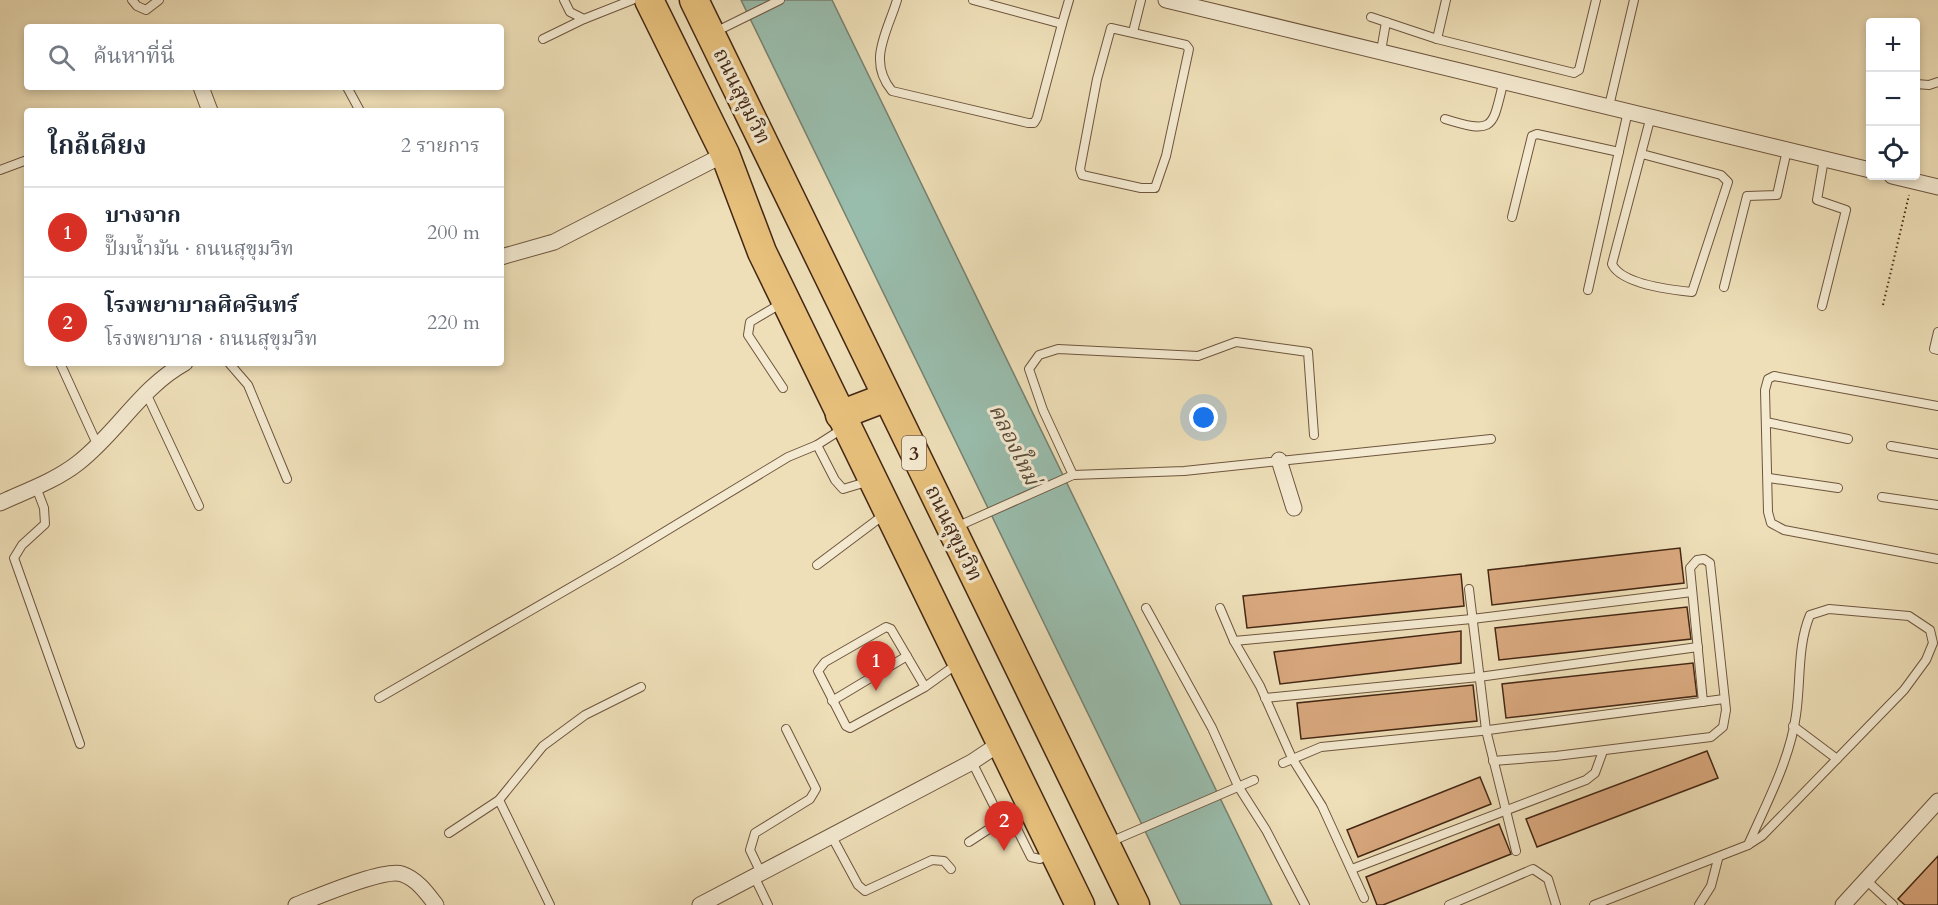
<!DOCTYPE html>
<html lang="th">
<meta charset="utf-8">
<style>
body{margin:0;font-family:Cardo,"Noto Serif Thai",serif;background:#f6f6f7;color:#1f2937}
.controls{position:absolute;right:18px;top:18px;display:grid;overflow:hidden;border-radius:6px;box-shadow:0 3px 9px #0003}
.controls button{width:54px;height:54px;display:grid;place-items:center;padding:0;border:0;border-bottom:2px solid #e0e1e3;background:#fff;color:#1f2937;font:30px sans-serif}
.you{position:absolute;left:1204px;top:418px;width:21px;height:21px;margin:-15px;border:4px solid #fff;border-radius:50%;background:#1a73e8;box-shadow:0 0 0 9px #1a73e833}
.badge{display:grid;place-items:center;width:39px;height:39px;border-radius:50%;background:#d93025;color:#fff;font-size:20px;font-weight:700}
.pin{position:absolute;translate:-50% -50px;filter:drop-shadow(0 2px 3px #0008)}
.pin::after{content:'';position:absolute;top:32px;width:21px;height:18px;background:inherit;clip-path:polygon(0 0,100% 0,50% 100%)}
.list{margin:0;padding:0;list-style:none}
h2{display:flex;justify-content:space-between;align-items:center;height:78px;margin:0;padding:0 24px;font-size:26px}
h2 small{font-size:20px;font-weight:400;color:#747a83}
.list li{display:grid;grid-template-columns:39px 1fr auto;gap:18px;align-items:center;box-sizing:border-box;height:90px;padding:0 24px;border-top:2px solid #e0e1e3}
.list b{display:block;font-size:22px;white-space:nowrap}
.list p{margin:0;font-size:20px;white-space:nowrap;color:#747a83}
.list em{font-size:20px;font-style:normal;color:#747a83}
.icon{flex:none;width:33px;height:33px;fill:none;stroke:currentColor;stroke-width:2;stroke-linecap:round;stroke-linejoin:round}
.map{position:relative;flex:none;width:1938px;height:905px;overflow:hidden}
.search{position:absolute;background:#fff;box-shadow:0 3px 9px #0003;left:24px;top:24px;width:480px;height:66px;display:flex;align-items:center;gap:15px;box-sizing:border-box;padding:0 21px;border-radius:6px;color:#747a83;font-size:22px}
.panel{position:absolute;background:#fff;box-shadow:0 3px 9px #0003;left:24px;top:108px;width:480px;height:258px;border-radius:6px}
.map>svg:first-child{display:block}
.water{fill:#99bdad;stroke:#778170;stroke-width:1.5}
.building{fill:#d9a87e;stroke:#442714;stroke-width:1.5}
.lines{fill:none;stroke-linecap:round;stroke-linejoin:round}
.lane-casing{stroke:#6e553d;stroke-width:10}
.street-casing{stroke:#6e553d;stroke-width:17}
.highway-casing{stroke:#442714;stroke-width:31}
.path{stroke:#442714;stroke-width:2;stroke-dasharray:1.5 3;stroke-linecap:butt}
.lane{stroke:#f4ead1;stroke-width:8}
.street{stroke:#f4ead1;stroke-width:15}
.highway{stroke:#e7c07c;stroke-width:28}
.labels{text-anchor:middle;stroke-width:6;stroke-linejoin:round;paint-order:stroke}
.shield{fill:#f4ead1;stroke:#79624d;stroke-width:1.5}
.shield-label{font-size:20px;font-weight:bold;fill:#442714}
.street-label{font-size:21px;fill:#442714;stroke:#f4ead1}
.water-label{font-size:22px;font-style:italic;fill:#594c3a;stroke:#f4ead1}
</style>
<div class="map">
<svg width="1938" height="905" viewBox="0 0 1938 905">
<rect width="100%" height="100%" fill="#eedfb8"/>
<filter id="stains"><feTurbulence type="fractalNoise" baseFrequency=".00333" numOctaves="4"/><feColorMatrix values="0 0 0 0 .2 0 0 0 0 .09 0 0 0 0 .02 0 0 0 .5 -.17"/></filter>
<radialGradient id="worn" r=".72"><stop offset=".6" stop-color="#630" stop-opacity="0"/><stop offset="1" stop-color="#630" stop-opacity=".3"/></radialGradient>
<polygon class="water" points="741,0 832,0 1272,905 1181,905"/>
<g class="building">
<polygon points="1680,548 1684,583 1492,605 1488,570"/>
<polygon points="1461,574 1464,606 1247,628 1243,596"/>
<polygon points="1687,607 1691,639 1499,660 1495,628"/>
<polygon points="1461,631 1461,663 1280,684 1274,652"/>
<polygon points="1693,663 1697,696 1506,718 1502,684"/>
<polygon points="1473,685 1477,721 1301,739 1297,703"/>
<polygon points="1707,751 1718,778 1537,847 1526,819"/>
<polygon points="1480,777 1491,804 1358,857 1347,830"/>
<polygon points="1499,824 1511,854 1383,905 1377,905 1366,877"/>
<polygon points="1938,856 1938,905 1905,905 1898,899"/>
</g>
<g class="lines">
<g class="lane-casing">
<g id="lane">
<polyline points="132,0 137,6 146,10 159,0"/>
<polyline points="564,0 570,12 584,19 632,0"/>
<path d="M897,0C887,33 867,61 892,91L1028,123H1034L1037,118L1062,24"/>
<polyline points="973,0 1062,24 1069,0"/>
<polyline points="1371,17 1437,39 1574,73 1579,70 1596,0"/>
<polygon points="1111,28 1186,45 1189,49 1166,156 1155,188 1141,188 1082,175 1080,169 1097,79"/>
<polyline points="717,31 780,0"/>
<polyline points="1133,32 1141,0"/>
<polyline points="543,39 584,19"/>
<polyline points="1437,39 1446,0"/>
<polyline points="1381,51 1386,22"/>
<polyline points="1916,84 1929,85 1938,82"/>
<polyline points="347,87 360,111"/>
<polyline points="1609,106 1634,0"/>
<path d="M1445,119C1496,135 1492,127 1504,80"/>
<path d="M1642,154L1721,175L1728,182L1692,292C1672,290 1621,284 1612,264L1651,116"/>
<polyline points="0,170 27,160"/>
<polyline points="1512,217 1532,136 1537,134 1619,152"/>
<polyline points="1724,287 1747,196 1777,195 1787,150"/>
<polyline points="1588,290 1628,111"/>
<polyline points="782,303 750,322 748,335 783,388"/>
<polyline points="1822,306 1846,210 1817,200 1824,159"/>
<polyline points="1938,332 1934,349 1938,350"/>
<polyline points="60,363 97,444"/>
<polyline points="229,363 248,385 287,479"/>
<polyline points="146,393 199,506"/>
<polyline points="1938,406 1774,376 1768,379 1765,390 1768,512 1771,523 1784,530 1938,559"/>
<polyline points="1766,422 1848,439"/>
<polyline points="817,445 835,480 843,489 863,483 865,480"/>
<polyline points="1891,446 1938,454"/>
<polyline points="1073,475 1043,410 1029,369 1039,355 1058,349 1198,356 1236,342 1308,352 1314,435"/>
<polyline points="1769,478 1838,488"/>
<polyline points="36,487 44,508 45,524 22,545 14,558 80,744"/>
<polyline points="1882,497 1938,505"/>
<polyline points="956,527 1073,475 1184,471 1491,439"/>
<polyline points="817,565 885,514"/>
<polyline points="1469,589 1486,730 1516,851"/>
<polyline points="1146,608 1212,728 1238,786 1266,830 1305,905"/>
<polyline points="1220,608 1234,641 1260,686 1292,758 1322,806 1364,898"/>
<path d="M1829,609L1909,616L1930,630L1933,643L1926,660L1904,690L1762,836L1748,845C1766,804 1790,760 1796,715C1801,682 1797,646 1810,615Z"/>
<polyline points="1234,641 1472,619 1692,592"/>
<polyline points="925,687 891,629 886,627 825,662 818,671 846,726 850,728 925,687 957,664"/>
<polyline points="379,698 618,560 788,457 817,445 842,429"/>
<polyline points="1265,698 1479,677 1698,647"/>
<polyline points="832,701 907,656"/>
<polyline points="1793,726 1837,759"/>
<polyline points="1493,761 1556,756 1711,737 1723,727 1726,710 1710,563 1704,559 1697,560 1690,568 1703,702"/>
<polyline points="972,762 1002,822"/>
<polyline points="1283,763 1321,747 1481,731 1724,699"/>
<polyline points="499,800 543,746 585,715 641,687"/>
<polyline points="1011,817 1031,857 1040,859 1049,853"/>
<polyline points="449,833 499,800 550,905"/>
<polyline points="831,835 858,885 865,891 932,860 944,861 951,869"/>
<polyline points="969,842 1024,806"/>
<polyline points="1110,842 1254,780"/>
<polyline points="1352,869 1586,780 1595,773 1603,751"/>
<polyline points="761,873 750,850 755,833 810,799 816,789 786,729"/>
<polyline points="754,876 768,905"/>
<polyline points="1866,880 1893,905"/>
<polyline points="1449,905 1533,869 1548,879 1556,905"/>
<polyline points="1594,905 1748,845"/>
<polyline points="1699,905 1711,886 1718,859"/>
</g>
</g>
<g class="street-casing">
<g id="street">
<polyline points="1166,0 1870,170"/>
<polyline points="201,87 210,111"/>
<polyline points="1892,176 1938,187"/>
<polyline points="501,257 554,242 725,154"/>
<polyline points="1279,460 1294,508"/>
<path d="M0,503C26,491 55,481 78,463C117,433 141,387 185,363"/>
<path d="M296,905C317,897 384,868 402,874C417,879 427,893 436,905"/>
<polyline points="700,905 972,762 1002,742"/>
<polyline points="1843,905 1938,801"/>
</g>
</g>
<g class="highway-casing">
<g id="highway">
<polyline points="649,0 725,154 762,252 1080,905"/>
<polyline points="694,0 1135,905"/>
<polyline points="840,415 887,397"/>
</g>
</g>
<polyline class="path" points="1883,305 1909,195"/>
<use href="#lane" class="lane"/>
<use href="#street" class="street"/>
<use href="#highway" class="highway"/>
</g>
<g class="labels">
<rect class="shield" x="902" y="436" width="24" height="34" rx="4.5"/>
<g class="shield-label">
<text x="914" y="460">3</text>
</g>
<g class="street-label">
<text transform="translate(742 96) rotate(64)" y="7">ถนนสุขุมวิท</text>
<text transform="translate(954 533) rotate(64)" y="7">ถนนสุขุมวิท</text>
</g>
<g class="water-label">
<text transform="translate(1015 444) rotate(64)" y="8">คลองใหม่</text>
</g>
</g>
<rect width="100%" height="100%" filter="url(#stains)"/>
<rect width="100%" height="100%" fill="url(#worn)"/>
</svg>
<div class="controls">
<button>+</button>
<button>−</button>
<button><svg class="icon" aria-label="locate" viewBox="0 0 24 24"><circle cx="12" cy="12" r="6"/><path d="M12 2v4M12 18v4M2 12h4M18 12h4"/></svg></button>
</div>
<div class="you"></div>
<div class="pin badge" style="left:876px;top:691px">1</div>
<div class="pin badge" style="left:1004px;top:851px">2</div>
<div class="search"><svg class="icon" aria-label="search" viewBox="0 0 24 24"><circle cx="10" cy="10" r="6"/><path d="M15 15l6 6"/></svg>ค้นหาที่นี่</div>
<section class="panel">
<h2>ใกล้เคียง<small>2 รายการ</small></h2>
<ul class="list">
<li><span class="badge">1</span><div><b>บางจาก</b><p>ปั๊มน้ำมัน · ถนนสุขุมวิท</p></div><em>200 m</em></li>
<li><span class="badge">2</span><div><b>โรงพยาบาลศิครินทร์</b><p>โรงพยาบาล · ถนนสุขุมวิท</p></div><em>220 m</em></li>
</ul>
</section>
</div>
